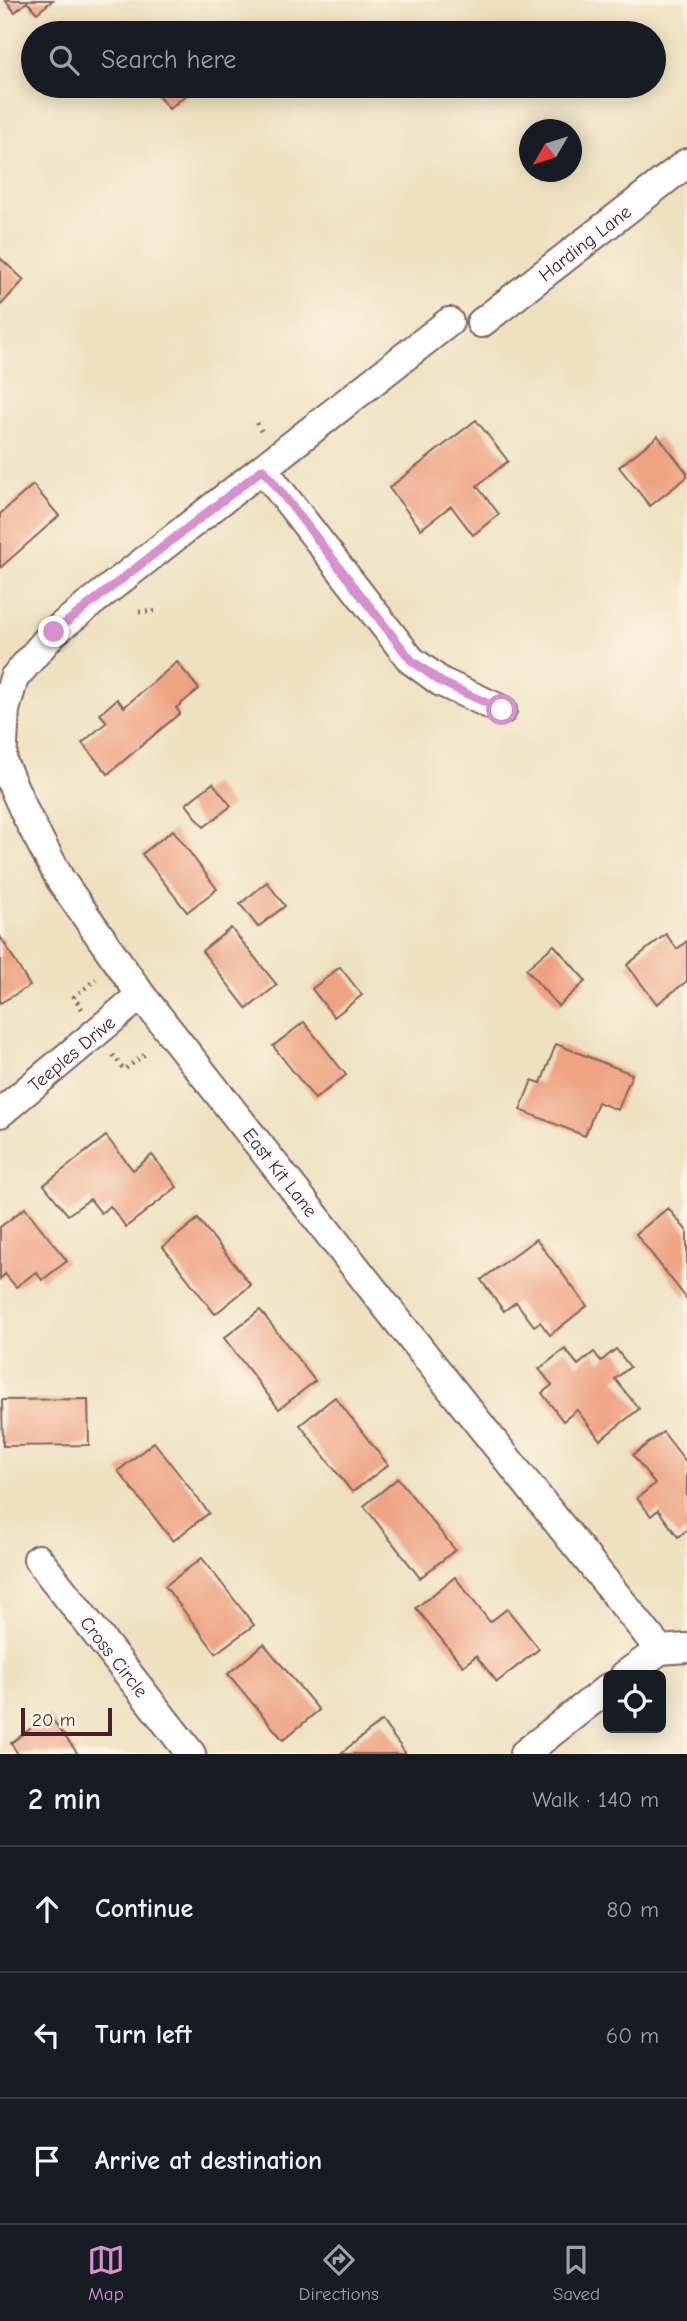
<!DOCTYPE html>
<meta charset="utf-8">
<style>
body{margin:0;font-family:"Comic Neue",sans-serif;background:#242831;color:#f1f3f6}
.controls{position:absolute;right:21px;bottom:21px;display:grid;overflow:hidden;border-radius:10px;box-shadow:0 4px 18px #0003}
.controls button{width:63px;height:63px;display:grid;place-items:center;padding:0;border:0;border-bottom:2px solid #363941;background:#171b24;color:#f1f3f6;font:35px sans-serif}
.compass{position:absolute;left:519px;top:119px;width:63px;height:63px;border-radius:50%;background:#171b24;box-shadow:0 4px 18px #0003;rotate:231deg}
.scale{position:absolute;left:21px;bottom:18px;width:91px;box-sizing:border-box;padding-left:7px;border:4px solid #4a1f2b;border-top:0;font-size:19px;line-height:24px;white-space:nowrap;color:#4a1f2b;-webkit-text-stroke:5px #fcf5e5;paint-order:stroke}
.stop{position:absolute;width:21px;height:21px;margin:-16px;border:5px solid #d690ce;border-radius:50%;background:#fff}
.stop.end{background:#d690ce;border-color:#fff;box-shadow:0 2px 7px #0008}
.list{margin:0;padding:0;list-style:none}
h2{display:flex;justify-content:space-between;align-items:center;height:91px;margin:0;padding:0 28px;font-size:30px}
h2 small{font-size:23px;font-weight:400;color:#9ea1a6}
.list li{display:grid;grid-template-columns:46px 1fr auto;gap:21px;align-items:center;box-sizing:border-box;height:126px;padding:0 28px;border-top:2px solid #363941}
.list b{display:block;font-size:26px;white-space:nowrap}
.list em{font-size:23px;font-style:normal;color:#9ea1a6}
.icon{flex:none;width:38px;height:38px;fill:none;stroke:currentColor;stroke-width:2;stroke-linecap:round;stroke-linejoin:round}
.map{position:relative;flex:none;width:687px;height:1754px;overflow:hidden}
.search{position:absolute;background:#171b24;box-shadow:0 4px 18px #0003;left:21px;right:21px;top:21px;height:77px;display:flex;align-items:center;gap:18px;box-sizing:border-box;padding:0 24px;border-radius:38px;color:#9ea1a6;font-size:26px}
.sheet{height:469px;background:#171b24}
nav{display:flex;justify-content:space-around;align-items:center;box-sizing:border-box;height:98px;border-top:2px solid #363941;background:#171b24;font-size:19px;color:#9ea1a6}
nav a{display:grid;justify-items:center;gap:4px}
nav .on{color:#d690ce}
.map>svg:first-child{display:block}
.building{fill:#eea382}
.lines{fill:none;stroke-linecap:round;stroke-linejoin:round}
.street-casing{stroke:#83635f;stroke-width:32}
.path{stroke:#83635f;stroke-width:4.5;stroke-dasharray:2 5;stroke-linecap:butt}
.street{stroke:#fff;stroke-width:28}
.route{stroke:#d690ce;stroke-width:9}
.labels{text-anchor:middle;stroke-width:5;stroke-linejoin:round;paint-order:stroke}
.street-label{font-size:19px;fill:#4a1f2b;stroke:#fcf5e5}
</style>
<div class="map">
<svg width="687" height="1754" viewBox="0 0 687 1754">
<rect width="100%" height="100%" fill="#fcf5e5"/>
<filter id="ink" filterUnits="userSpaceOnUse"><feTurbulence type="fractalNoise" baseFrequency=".0143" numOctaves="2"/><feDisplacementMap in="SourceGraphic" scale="14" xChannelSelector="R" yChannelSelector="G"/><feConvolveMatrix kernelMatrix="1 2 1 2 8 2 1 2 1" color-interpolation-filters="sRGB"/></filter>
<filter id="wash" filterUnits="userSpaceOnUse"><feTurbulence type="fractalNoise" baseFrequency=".00686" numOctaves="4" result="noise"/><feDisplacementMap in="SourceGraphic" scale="28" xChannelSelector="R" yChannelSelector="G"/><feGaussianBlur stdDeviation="1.57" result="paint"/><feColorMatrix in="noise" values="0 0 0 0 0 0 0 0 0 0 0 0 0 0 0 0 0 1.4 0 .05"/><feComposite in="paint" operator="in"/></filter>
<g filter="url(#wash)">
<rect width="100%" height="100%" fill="#eee1c0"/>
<g id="blocks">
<g class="building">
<polygon points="5,0 53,0 37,13 27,2 15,12"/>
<polygon points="150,86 197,86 169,109"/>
<polygon points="0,258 24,280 0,306"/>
<polygon points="476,420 508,461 477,486 499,514 473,535 451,506 421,529 389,488"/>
<polygon points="658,436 687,473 687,477 650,506 619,467"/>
<polygon points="33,485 59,516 0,568 0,514"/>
<polygon points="177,662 199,689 176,708 180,713 108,774 82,743 107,722 100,714 117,699 124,707"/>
<polygon points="213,783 231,806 204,827 186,804"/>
<polygon points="173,830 217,889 187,912 142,854"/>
<polygon points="267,882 285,906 258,927 240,904"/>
<polygon points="231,928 277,985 247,1009 202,951"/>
<polygon points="666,934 677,949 687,941 687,981 657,1004 627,965"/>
<polygon points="0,936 30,986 0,1003"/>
<polygon points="554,945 586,981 558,1006 526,969"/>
<polygon points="340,967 362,995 334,1017 312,989"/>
<polygon points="304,1022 346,1075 315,1099 273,1046"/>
<polygon points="556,1044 632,1074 618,1110 598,1102 585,1136 520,1110 532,1080 541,1083"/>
<polygon points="106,1136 133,1170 152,1155 177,1187 126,1227 110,1206 101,1213 90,1199 68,1215 44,1185"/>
<polygon points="25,1208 67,1261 42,1280 36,1272 16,1287 5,1274 0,1279 0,1227"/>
<polygon points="668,1208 687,1231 687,1299 636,1234"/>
<polygon points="198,1219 251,1285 215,1314 163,1247"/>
<polygon points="536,1239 587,1306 550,1335 540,1322 534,1326 516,1302 504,1311 481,1280"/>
<polygon points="260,1310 315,1381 279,1409 224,1338"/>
<polygon points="565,1349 578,1365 594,1352 601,1361 616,1349 630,1367 615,1379 639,1409 600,1440 577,1410 563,1421 542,1393 552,1385 539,1369"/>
<polygon points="335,1397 388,1465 352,1492 300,1425"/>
<polygon points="88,1399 89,1445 3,1446 2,1400"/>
<polygon points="663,1432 687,1463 687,1530 678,1537 658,1510 651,1516 637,1498 655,1484 633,1455"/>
<polygon points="154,1442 209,1513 173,1541 118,1471"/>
<polygon points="398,1478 455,1550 420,1578 364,1506"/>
<polygon points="202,1558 254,1625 216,1653 165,1586"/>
<polygon points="455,1577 490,1622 507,1609 539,1649 497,1682 476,1656 463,1666 416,1608"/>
<polygon points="264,1644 319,1710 283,1740 228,1674"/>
<polygon points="49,1715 78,1754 18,1754 11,1743"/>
<polygon points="382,1721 406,1754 340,1754"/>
</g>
</g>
</g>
<g filter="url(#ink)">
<use href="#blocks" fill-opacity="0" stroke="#83635f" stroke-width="2"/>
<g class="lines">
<g class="street-casing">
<g id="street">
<path id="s1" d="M449,322L54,632L14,678L5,710L2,761L26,815L60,879L141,995L449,1386L660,1650"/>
<path id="s2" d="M481,323L687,163"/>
<polyline points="263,469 411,660 441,682 502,710"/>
<path id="s3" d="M0,1113L141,995"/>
<path id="s4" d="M38,1559L191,1754"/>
<polyline points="625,1675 660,1650 687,1648"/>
<polyline points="524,1754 608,1688"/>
</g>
</g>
<g class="path">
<polyline points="257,423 263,434"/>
<polyline points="139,612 158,611"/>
<polyline points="82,1009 74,997 96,979"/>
<polyline points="113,1055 124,1070 148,1052"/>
</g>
<use href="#street" class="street"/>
</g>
</g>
<g class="lines" filter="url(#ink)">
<polyline class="route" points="54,632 263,469 411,660 441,682 502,710"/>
</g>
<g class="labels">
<g class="street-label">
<text dy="7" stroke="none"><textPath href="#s2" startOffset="131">Harding Lane</textPath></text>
<text dy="7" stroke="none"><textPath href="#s3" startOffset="93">Teeples Drive</textPath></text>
<text dy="7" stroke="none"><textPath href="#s1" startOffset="1146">East Kit Lane</textPath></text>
<text dy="7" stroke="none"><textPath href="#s4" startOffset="124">Cross Circle</textPath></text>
</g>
</g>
</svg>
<div class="controls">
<button><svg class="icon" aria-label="locate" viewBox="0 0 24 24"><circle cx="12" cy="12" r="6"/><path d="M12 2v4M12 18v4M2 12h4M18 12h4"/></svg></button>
</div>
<svg class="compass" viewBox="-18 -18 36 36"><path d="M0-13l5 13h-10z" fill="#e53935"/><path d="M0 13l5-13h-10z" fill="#9ea1a6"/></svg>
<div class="scale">20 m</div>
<div class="stop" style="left:502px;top:710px"></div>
<div class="stop end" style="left:54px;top:632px"></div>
<div class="search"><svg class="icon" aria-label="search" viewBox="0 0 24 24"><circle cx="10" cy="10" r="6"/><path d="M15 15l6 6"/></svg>Search here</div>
</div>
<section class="sheet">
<h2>2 min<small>Walk · 140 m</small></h2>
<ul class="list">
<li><svg class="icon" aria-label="ahead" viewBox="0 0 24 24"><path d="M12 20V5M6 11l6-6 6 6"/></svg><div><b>Continue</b></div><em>80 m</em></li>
<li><svg class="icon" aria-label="left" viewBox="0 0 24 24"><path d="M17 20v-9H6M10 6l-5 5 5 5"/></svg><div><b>Turn left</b></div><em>60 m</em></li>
<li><svg class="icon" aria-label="arrive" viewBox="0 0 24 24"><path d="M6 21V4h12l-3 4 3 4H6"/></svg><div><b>Arrive at destination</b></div></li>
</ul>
</section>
<nav>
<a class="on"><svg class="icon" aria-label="map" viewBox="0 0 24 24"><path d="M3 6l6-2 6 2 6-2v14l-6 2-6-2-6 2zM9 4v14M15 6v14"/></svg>Map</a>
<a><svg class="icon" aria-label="directions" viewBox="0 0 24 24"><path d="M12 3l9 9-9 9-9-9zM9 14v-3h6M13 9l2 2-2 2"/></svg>Directions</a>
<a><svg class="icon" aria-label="saved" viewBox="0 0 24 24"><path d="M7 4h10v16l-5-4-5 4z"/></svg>Saved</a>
</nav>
